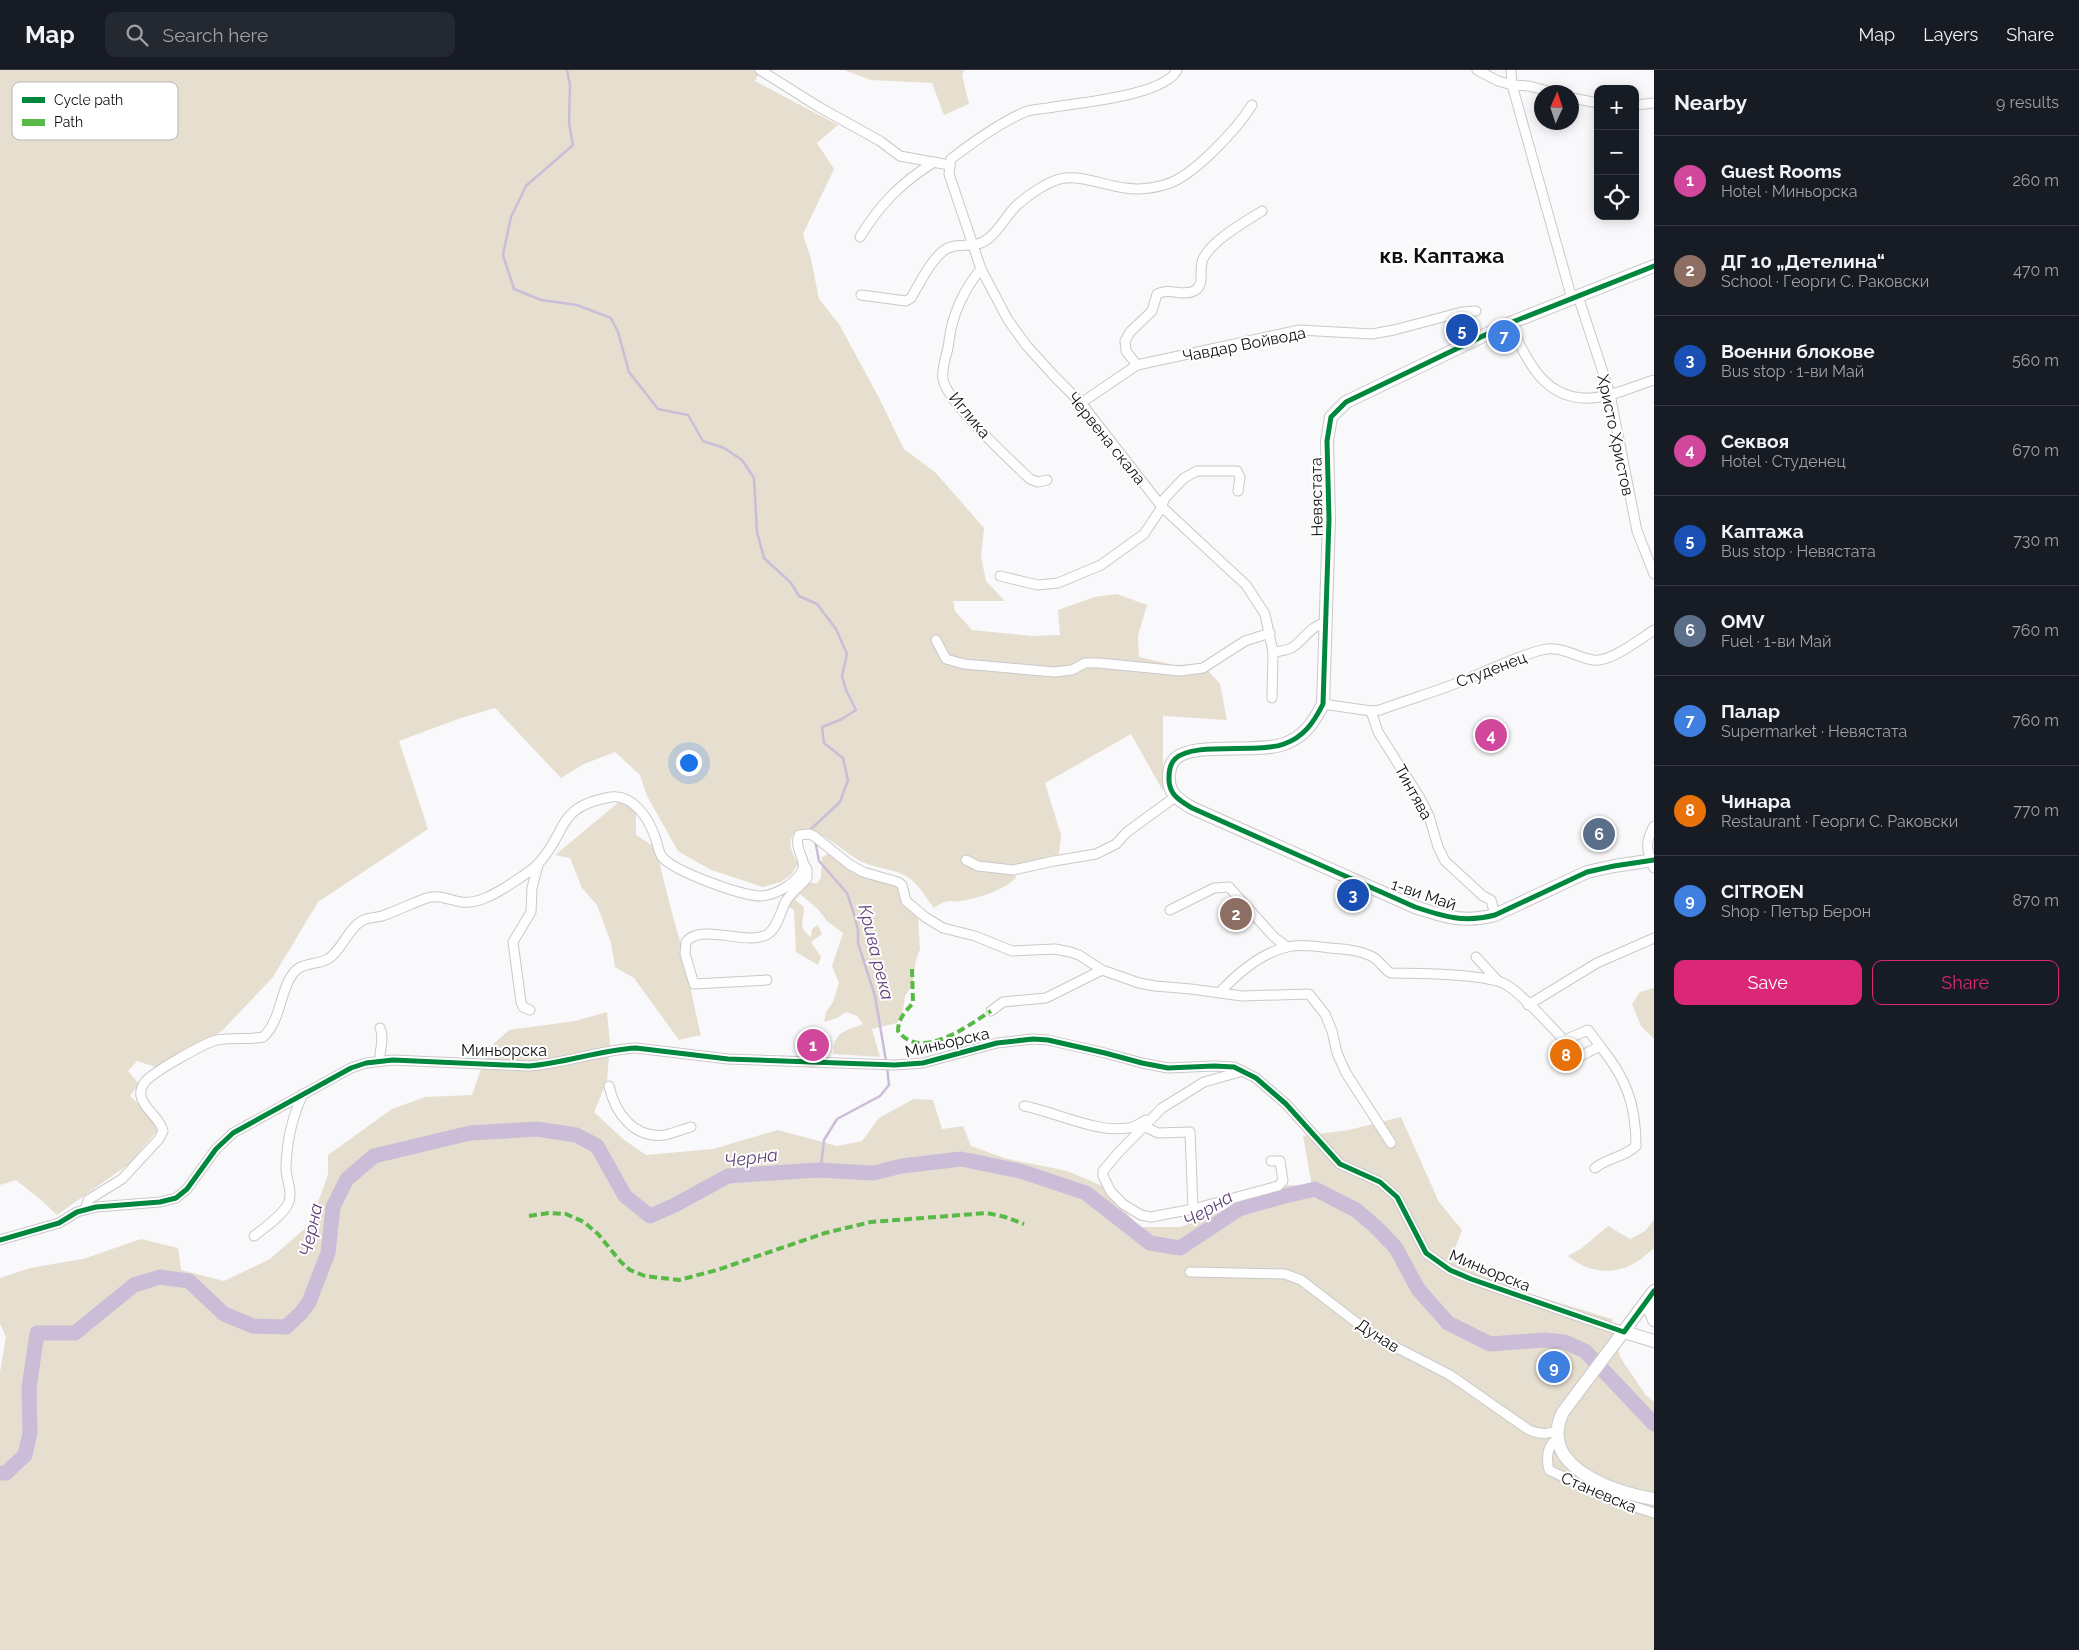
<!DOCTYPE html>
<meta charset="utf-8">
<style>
body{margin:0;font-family:Raleway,sans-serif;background:#242831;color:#f1f3f6}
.controls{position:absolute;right:15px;top:15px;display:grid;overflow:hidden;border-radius:10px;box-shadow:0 2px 12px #0003}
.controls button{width:45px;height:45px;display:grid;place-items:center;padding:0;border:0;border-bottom:1px solid #363941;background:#171b24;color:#f1f3f6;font:25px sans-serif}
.compass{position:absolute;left:1534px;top:15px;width:45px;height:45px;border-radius:50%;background:#171b24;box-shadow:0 2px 12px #0003;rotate:3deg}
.you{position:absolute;left:688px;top:692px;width:18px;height:18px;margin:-12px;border:4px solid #fff;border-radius:50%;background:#1a73e8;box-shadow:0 0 0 8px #1a73e833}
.badge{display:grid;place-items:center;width:32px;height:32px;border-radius:50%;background:#db2777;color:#fff;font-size:16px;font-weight:700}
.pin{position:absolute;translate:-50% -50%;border:2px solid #fff;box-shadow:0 1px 5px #0006}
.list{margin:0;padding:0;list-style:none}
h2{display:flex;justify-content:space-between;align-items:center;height:65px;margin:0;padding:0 20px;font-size:21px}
h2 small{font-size:16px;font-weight:400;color:#9ea1a6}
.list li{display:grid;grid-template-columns:32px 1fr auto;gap:15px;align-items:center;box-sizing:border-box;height:90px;padding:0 20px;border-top:1px solid #363941}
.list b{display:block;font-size:19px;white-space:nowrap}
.list p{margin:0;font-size:16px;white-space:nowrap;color:#9ea1a6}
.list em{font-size:16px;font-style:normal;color:#9ea1a6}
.actions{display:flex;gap:10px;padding:15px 20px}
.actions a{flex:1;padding:11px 0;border:1px solid #db2777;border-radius:10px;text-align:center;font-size:18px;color:#db2777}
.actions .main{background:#db2777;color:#fff}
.icon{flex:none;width:28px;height:28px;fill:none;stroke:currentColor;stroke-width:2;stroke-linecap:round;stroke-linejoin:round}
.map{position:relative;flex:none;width:1654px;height:1580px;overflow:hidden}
header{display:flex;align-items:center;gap:30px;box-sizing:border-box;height:70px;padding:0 25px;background:#171b24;border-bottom:1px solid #363941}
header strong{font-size:24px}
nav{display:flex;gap:28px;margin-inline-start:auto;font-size:18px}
.search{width:350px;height:45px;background:#242831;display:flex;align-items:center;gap:12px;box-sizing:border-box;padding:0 18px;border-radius:10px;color:#9ea1a6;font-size:19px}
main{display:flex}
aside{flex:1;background:#171b24}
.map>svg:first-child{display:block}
.green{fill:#e6dfd0}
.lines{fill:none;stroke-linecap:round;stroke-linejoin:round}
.stream{stroke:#cbbcd8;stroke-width:2.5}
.river{stroke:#cbbcd8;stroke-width:15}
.street-casing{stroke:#cac9ca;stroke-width:11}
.secondary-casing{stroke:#cac9ca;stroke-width:14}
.street{stroke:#fefefe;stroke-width:9}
.secondary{stroke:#fefefe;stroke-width:12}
.quiet{stroke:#58b947;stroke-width:4;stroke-dasharray:8 4;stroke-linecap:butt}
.cycleway-casing{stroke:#fff;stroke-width:8}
.cycleway{stroke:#00873e;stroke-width:5}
.labels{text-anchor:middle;stroke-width:4;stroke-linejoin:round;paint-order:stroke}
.street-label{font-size:16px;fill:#101011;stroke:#fff}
.water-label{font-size:18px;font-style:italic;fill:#604478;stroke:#fff}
.district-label{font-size:21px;font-weight:bold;fill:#101011;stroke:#fff}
.key{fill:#fff;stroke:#b7b7b8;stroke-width:1}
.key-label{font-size:14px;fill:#101011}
</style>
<header>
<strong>Map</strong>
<div class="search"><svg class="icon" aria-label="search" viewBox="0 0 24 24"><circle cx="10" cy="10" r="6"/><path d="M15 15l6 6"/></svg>Search here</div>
<nav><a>Map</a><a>Layers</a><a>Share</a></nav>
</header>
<main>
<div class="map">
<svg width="1654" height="1580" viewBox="0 0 1654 1580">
<rect width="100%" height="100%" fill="#f9f8fa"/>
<g class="green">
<path d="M0,0H761L755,11L838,55L817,73L834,99L803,164L811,189L819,229L839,254L878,326L904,379L936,403L984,458L981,487L986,511L1005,531H953L955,541L972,560L1032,566L1060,565L1058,540L1095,527L1117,524L1147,535L1138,566L1139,587L1174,595L1202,594L1220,614L1227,650L1163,646V721L1131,664L1045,713L1061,765L1059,784L1014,796L1016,808C1003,820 984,826 967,830C950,834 950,826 934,838C926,828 919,815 909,808C895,798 877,799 862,792C845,785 807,744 793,765C787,775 793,784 798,793L792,804L781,812L763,817L711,800L678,781L647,726L640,705L615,682L584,694L561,708L495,638L461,648L399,671L428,759L318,832L273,907L222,961L159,998L137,991L128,1001L139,1014L130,1026L152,1047L157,1061L129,1094L57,1145L41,1130L16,1110L0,1115Z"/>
<polygon points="844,0 964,0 962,5 969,34 944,45 932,13 871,10"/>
<path d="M619,732L636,741V765L656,778C663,809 671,840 680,871C688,902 693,934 701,965L679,970L634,908L615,897L611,873L597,835L582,818L570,788L555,785Z"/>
<path d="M832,782L846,792L904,815L910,821L909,829L918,847L920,879L916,890L912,916L905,926L903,940L897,953L872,959L880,987L834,984C832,961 847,961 863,954L857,946L846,942L837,948L824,952L826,942L833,932L839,913L832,896L843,863L827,851L818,839L800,824L795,830L804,837C804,850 797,858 811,867L812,859L818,855L822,864L811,872L821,887L818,895L796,882L794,840L782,833L783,821L808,813H817L821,808L822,787Z"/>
<polygon points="1654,918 1654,969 1641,956 1632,934 1640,922"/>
<polygon points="607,942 610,974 607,1011 594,1042 623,1069 646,1085 713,1079 778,1060 837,1076 862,1071 879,1048 914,1029 933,1030 942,1059 963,1056 971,1076 1004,1088 1067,1101 1105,1117 1139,1157 1181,1157 1288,1115 1312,1116 1303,1066 1349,1060 1401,1047 1439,1132 1462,1160 1452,1186 1483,1206 1537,1226 1612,1249 1620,1287 1645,1324 1654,1332 1654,1580 0,1580 0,1302 6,1267 0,1254 0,1208 30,1198 83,1189 141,1169 178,1178 181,1200 224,1211 270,1189 310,1154 328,1105 328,1085 392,1039 425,1027 472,1025 488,979 509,960 575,951"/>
<path d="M1654,1150V1178C1648,1183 1642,1189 1635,1193C1613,1206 1586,1202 1568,1186L1582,1178L1608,1156L1630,1169L1645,1161Z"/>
</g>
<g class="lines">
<g class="stream">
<polyline points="567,0 570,15 569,53 573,75 526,116 511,147 503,185 514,219 541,230 577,235 611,248 618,262 629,302 658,339 688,345 703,371 724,378 742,390 754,408 757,462 764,488 791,513 799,526 817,534 836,559 847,584 842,606 846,620 856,640 842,649 822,657 824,673 843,688 848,710 840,732 811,759 813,763"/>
<polyline points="815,770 819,791 847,823 854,844 858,860 858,873 875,926 886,991"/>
<polyline points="818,1100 821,1096 824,1070 837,1049 880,1026 889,1015 887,997"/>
</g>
<polyline class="river" points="0,1403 6,1403 25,1385 30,1363 29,1318 37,1263 75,1263 134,1215 160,1207 189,1211 224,1244 253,1256 286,1257 301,1243 309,1232 328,1183 333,1137 347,1109 374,1086 470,1063 537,1059 576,1065 597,1076 625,1126 650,1146 675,1135 728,1106 818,1100 873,1103 902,1096 961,1089 1020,1101 1086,1123 1150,1173 1180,1178 1239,1139 1281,1127 1315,1119 1356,1140 1377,1158 1396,1178 1418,1219 1448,1253 1490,1274 1544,1270 1565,1272 1585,1281 1654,1354"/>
<g class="street-casing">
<g id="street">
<polyline points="760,0 819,37 880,71 900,86 949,95"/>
<path d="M1177,0C1164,26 1076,33 1048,38C1041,39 1032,39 1025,42C999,53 973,72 951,89L949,104L981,199L1008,250L1026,275L1055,307L1081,333L1162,437L1246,515L1265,544L1273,582L1272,628"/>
<polyline points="1477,0 1498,11 1512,15 1529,16 1552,22"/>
<polyline points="1511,0 1512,15 1572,229"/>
<polyline points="1572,28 1598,33"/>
<polyline points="1635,35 1654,33"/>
<path d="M860,167C880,134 901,113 934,92"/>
<path d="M981,199C964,219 952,245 949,271C948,284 941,296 943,309C946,331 1011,391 1030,409L1038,412L1047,410"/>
<path d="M861,225L906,231L911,228C920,213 929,193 943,181C957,170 974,181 989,168C1000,159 1006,146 1016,136C1028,125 1049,110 1065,108C1085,106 1106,116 1125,118C1139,120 1156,118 1170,113C1196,103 1237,59 1252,35"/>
<polyline points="1578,226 1610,324 1637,461 1654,504"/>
<path d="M1510,253C1526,289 1544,331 1591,328C1612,327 1634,316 1654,310"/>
<path d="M1137,295L1126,281L1125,271L1130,262L1152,241L1157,224C1169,217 1182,227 1194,221C1206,215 1198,199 1203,189C1212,170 1245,152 1262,141"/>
<polyline points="1081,333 1137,295 1299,260 1372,264 1394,260 1462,242 1476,241"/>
<polyline points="1000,506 1038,515 1058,513 1101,495 1144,464 1162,437 1164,429 1184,408 1197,401 1237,401 1240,407 1238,421"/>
<polyline points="936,570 946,589 964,594 1054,602 1072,600 1085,593 1099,593 1180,601 1203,598 1245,571 1270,563"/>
<path d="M1273,582C1280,581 1287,581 1293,577C1305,569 1311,555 1326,553"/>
<path d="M1323,634L1371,641L1380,640C1410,629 1441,620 1470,608C1494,598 1517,586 1542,580C1561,575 1575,587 1593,590C1610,593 1640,569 1654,560"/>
<polyline points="1371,641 1378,662 1420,728 1429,746 1438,777 1445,791 1483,826 1491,830 1495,845"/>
<path d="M1654,756C1644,774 1647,780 1654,798"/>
<polyline points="966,790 978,796 1013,800 1054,791 1096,784 1116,774 1127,762 1175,727"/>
<polyline points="1170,840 1214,818 1229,817 1274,867 1287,877"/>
<polyline points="1476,887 1498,911"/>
<path d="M767,910L694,914L685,884L686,872C701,852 748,877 768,864C778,857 781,840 786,831C792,821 801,816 807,808V799L803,793"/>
<path d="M1220,922C1237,904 1261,883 1287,877C1299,874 1316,876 1329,878C1343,879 1358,880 1371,886C1380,890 1383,899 1391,903C1416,903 1486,904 1505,914C1523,924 1550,956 1566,972"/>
<polyline points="1528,935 1597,893 1654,868"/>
<polyline points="530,940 523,937 521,932 513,872 531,842 532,818 538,795"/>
<polyline points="991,941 1003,932 1046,928 1102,900"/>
<polygon points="1588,960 1600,976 1579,987 1567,974 1567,969"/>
<path d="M380,991C379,979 385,969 380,958"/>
<polyline points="1243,1001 1204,1012 1162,1038 1118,1083 1103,1101 1103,1106 1111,1122 1123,1134 1141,1145 1151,1147 1193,1139 1278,1116 1283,1111 1280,1091 1271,1091"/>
<path d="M609,1016C615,1043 634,1069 665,1065C674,1063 683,1059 691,1057"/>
<path d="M1024,1036C1056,1042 1096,1063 1128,1058C1134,1058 1140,1053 1146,1050"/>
<polyline points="1144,1056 1158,1063 1190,1062 1193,1139"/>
<path d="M1595,1098C1607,1088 1625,1087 1636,1076C1636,1034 1626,1008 1600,976"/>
<path d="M85,1140L88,1130L122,1109L159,1069L163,1061C160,1047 144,1040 141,1026C140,1022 142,1015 145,1012C153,1002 204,973 217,970C233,967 248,970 263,967C283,950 280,910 299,898C307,893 319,894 328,889C341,881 347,861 360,852C366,847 375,848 382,846C397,841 412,833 427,828C438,824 450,830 461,832C477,834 493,825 506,817C516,810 529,803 537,795C569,762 554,737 611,727C633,724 649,749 655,767C658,774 658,783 663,788C676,802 742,826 761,826C776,825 795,814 802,801C808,789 793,780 799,765L809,764L814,766L849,794L863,802L898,812L902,815L906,831L925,847L943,858L975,866L1012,881L1055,879L1070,882L1079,885L1102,900L1139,913L1155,916L1191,919L1242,926L1309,924L1325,944L1332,961L1337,983L1346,1003L1391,1073"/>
<path d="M254,1166C265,1157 281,1147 288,1134C294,1122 285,1108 286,1096C287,1070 292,1047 303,1024"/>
<path d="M0,1170L59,1153L77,1142L96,1137L160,1132L176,1128L187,1119L216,1079L233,1063L351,998L366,993L393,990L529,996C566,993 600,980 636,978L728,989L895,995L923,993L997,973L1033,969L1048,970L1105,983L1142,993L1168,998L1214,996L1234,997L1256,1008L1286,1034L1340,1094L1380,1112L1397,1127L1426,1183L1450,1200L1471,1209L1624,1262"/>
<path d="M1190,1202L1285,1204L1301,1210L1374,1266L1450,1305L1529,1360C1538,1364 1547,1365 1557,1361"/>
<path d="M1557,1369C1547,1376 1546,1388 1549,1400L1607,1428L1654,1443"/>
</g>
</g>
<g class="secondary-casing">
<g id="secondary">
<path d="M1654,196L1510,253L1346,332L1331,347L1327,371L1329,449L1323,634C1314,652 1304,667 1284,674C1257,684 1193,671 1175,689C1170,694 1169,700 1169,707C1168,724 1179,730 1192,738L1415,837C1445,847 1464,853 1495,845L1587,802L1614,796L1654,790"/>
<path d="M1654,1221L1563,1342C1536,1397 1614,1422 1654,1429"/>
<polyline points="1653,1224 1650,1240 1654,1250"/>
<polyline points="1624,1262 1654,1271"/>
</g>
</g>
<use href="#street" class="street"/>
<use href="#secondary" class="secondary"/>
<g class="quiet">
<path d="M912,899L913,933C905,942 898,949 898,961C921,992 969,955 991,941"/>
<polyline points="529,1146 549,1143 566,1144 584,1152 598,1164 621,1192 630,1200 645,1206 679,1210 717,1200 825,1163 871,1152 987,1143 1005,1147 1024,1154"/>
</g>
<g class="cycleway-casing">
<g id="cycleway">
<path d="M1654,196L1510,253L1346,332L1331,347L1327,371L1329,449L1323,634C1314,652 1304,667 1284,674C1257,684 1193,671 1175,689C1170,694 1169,700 1169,707C1168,724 1179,730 1192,738L1415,837C1445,847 1464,853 1495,845L1587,802L1614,796L1654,790"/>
<path d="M0,1170L59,1153L77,1142L96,1137L160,1132L176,1128L187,1119L216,1079L233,1063L351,998L366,993L393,990L529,996C566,993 600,980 636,978L728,989L895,995L923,993L997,973L1033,969L1048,970L1105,983L1142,993L1168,998L1214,996L1234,997L1256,1008L1286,1034L1340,1094L1380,1112L1397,1127L1426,1183L1450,1200L1471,1209L1624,1262L1654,1221"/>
</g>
</g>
<use href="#cycleway" class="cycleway"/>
</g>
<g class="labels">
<g class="street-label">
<text transform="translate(1244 274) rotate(-11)" y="6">Чавдар Войвода</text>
<text transform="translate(970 345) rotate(50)" y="6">Иглика</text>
<text transform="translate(1616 365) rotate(78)" y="6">Христо Христов</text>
<text transform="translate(1107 368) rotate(51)" y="6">Червена скала</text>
<text transform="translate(1316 427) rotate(-91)" y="6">Невястата</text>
<text transform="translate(1491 599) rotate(-21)" y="6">Студенец</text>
<text transform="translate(1414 722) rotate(61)" y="6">Тинтява</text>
<text transform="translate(1424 824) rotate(19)" y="6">1-ви Май</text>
<text transform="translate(947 972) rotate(-13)" y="6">Миньорска</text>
<text x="504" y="986">Миньорска</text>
<text transform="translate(1490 1200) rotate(22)" y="6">Миньорска</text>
<text transform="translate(1378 1265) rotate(33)" y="6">Дунав</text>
<text transform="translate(1599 1422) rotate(23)" y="6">Станевска</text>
</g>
<g class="water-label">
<text transform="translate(876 882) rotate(76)" y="6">Крива река</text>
<text transform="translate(751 1088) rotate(-7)" y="6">Черна</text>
<text transform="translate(1208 1139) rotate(-31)" y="6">Черна</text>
<text transform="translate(311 1160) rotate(-78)" y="6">Черна</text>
</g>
<g class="district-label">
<text x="1442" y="193">кв. Каптажа</text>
</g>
</g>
<rect x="12" y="12" width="166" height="58" rx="8" class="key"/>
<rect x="22" y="27" width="23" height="6" fill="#00873e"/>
<rect x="22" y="49" width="23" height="7" fill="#58b947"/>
<g class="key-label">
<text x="54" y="35">Cycle path</text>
<text x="54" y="57">Path</text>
</g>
</svg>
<div class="controls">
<button>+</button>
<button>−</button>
<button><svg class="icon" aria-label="locate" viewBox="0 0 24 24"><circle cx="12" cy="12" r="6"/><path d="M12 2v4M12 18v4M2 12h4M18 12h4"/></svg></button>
</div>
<svg class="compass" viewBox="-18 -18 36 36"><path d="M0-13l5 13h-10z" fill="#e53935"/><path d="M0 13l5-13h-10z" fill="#9ea1a6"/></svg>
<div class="you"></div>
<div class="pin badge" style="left:813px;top:975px;background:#d1479c">1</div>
<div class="pin badge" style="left:1236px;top:844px;background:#8d6e63">2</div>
<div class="pin badge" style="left:1353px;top:825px;background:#1a4fb4">3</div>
<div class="pin badge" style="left:1491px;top:665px;background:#d1479c">4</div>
<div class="pin badge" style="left:1462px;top:260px;background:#1a4fb4">5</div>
<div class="pin badge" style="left:1599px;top:764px;background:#5c6f8a">6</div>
<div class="pin badge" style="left:1504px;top:266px;background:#3f7fe0">7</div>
<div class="pin badge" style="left:1566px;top:985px;background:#e8710a">8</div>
<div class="pin badge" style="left:1554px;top:1297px;background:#3f7fe0">9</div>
</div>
<aside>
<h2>Nearby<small>9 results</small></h2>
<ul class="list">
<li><span class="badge" style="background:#d1479c">1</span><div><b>Guest Rooms</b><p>Hotel · Миньорска</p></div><em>260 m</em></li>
<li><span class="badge" style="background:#8d6e63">2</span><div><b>ДГ 10 „Детелина“</b><p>School · Георги С. Раковски</p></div><em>470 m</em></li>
<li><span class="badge" style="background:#1a4fb4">3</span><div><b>Военни блокове</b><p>Bus stop · 1-ви Май</p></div><em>560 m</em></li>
<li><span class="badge" style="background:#d1479c">4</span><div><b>Секвоя</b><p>Hotel · Студенец</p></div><em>670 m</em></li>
<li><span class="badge" style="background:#1a4fb4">5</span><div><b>Каптажа</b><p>Bus stop · Невястата</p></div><em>730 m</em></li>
<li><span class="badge" style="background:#5c6f8a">6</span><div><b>OMV</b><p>Fuel · 1-ви Май</p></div><em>760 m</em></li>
<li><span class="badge" style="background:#3f7fe0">7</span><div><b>Палар</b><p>Supermarket · Невястата</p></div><em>760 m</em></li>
<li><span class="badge" style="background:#e8710a">8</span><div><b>Чинара</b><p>Restaurant · Георги С. Раковски</p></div><em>770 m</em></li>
<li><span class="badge" style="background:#3f7fe0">9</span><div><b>CITROEN</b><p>Shop · Петър Берон</p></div><em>870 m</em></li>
</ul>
<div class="actions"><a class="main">Save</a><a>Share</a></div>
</aside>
</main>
